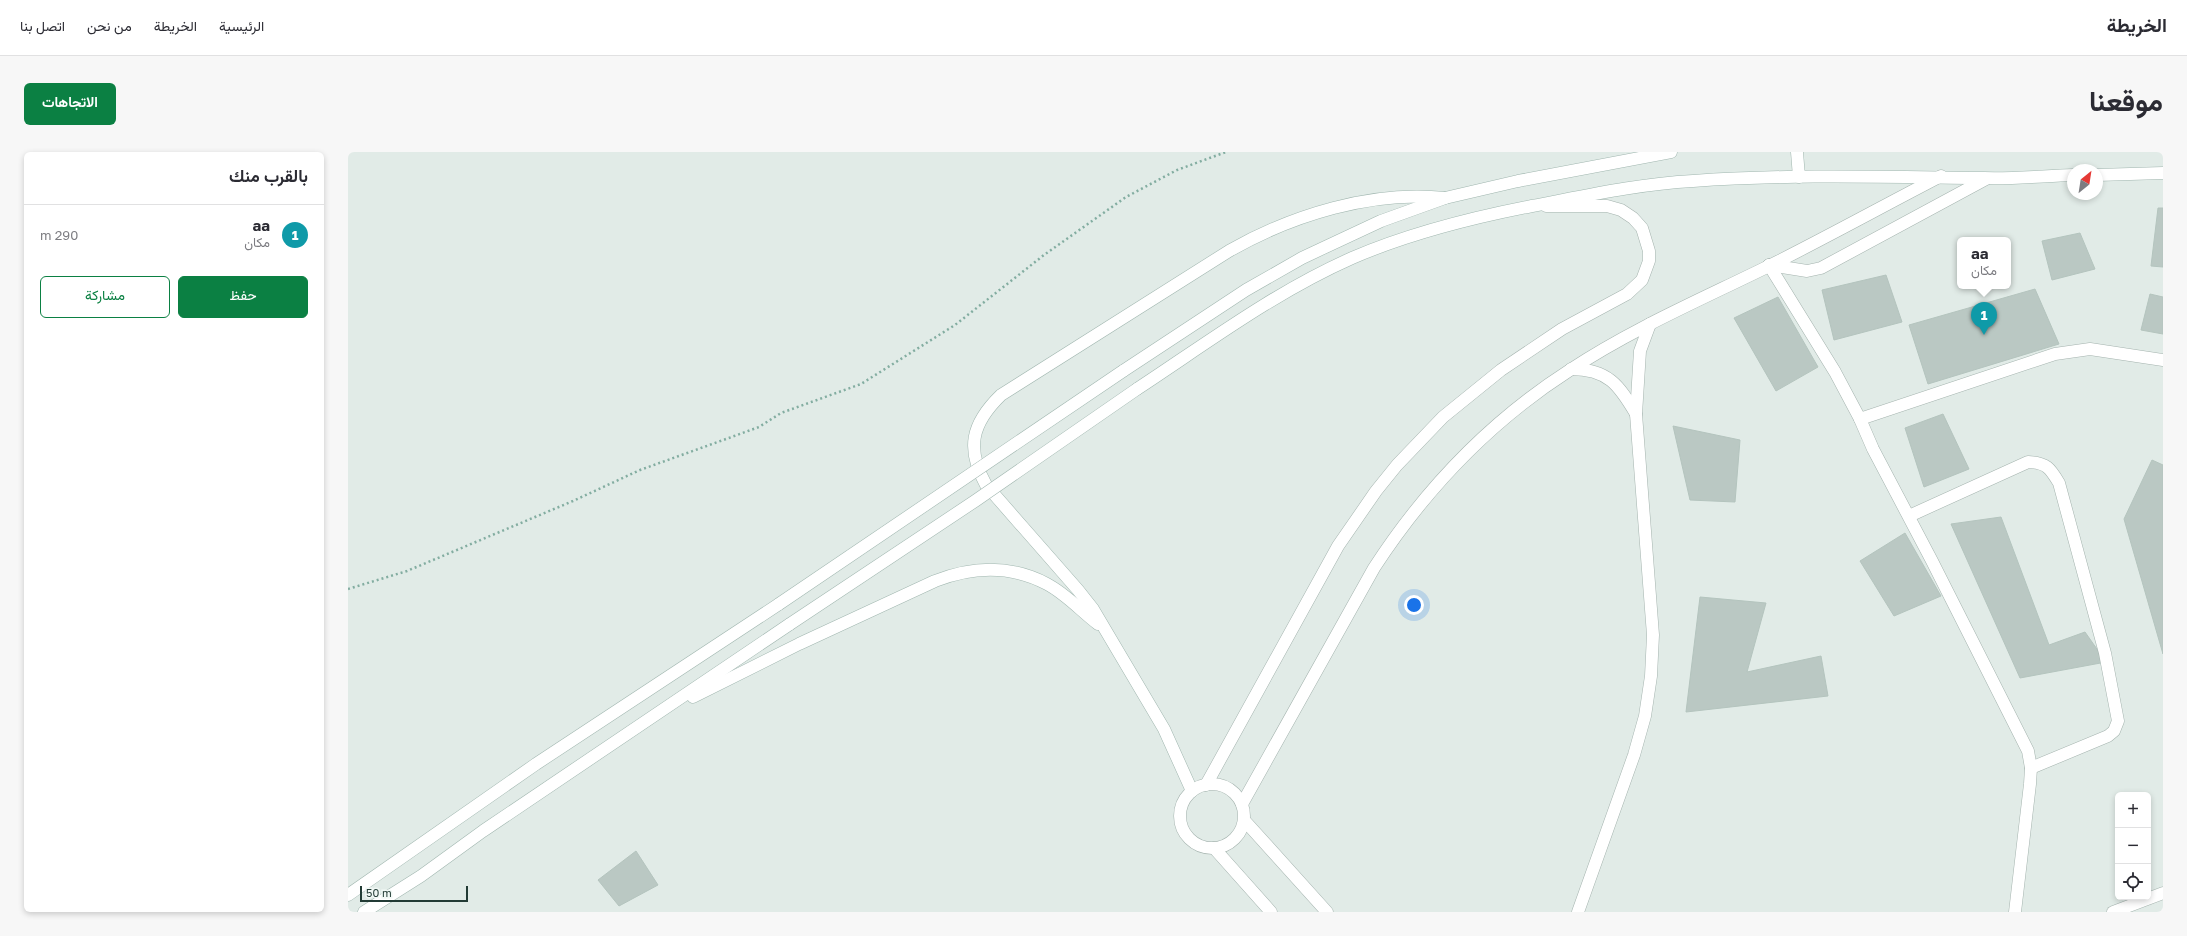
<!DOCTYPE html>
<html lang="ar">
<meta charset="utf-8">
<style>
body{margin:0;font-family:"Golos Text",Vazirmatn,sans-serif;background:#f7f7f7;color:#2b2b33;direction:rtl}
.controls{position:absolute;right:12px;bottom:12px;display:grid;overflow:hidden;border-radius:6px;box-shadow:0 2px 6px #0003}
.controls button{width:36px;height:36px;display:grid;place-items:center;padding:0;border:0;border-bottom:1px solid #e1e1e2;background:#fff;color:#2b2b33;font:20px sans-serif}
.compass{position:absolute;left:1719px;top:12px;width:36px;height:36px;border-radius:50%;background:#fff;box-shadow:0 2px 6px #0003;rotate:30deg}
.scale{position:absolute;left:12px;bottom:10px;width:108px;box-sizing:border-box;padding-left:4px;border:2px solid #223b35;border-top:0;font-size:11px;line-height:14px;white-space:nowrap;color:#223b35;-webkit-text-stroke:3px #f1f8f5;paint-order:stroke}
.you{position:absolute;left:1066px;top:453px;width:14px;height:14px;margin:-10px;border:3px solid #fff;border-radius:50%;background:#1a73e8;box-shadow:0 0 0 6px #1a73e833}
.badge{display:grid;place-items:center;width:26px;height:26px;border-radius:50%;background:#0b8043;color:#fff;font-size:13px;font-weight:700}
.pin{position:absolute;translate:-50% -33px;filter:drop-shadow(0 1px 2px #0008)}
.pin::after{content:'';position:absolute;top:21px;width:14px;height:12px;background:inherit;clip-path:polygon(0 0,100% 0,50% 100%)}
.popup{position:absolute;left:1609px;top:85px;width:54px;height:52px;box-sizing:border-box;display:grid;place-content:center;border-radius:6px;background:#fff;filter:drop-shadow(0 1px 3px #0005);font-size:13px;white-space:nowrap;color:#7c7c81}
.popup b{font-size:15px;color:#2b2b33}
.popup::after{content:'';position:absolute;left:50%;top:100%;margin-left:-8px;border:8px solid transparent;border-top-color:#fff}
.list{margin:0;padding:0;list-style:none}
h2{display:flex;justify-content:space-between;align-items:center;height:52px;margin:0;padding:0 16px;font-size:17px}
h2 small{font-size:13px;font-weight:400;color:#7c7c81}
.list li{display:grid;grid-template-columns:26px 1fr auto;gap:12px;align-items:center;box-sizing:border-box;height:60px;padding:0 16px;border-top:1px solid #e1e1e2}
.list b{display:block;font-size:15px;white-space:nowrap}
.list p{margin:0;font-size:13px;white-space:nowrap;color:#7c7c81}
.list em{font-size:13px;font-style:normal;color:#7c7c81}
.actions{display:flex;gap:8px;padding:12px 16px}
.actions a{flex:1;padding:9px 0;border:1px solid #0b8043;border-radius:6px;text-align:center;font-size:14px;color:#0b8043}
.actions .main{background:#0b8043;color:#fff}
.icon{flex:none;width:22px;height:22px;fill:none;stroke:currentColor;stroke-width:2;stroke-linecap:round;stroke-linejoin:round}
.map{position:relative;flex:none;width:1815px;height:760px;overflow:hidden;direction:ltr;border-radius:6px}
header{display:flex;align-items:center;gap:24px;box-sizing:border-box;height:56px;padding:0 20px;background:#fff;border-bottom:1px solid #e1e1e2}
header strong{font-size:19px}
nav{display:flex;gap:22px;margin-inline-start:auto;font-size:14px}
.intro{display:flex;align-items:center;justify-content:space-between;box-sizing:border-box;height:96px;padding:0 24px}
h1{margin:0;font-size:28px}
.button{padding:10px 18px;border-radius:6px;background:#0b8043;color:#fff;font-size:14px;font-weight:700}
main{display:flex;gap:24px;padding:0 24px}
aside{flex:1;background:#fff;border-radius:6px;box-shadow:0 2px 6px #0003}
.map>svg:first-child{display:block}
.building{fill:#bac8c3;stroke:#b4c4be}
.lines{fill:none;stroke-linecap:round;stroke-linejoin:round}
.street-casing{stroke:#a4b3ae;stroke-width:13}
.secondary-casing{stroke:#a0b6af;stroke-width:13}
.path{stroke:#83ada1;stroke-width:2.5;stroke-dasharray:2 3;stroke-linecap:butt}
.street{stroke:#fff;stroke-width:12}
.secondary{stroke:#fff;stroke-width:12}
.secondary-bridge-casing{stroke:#a0b6af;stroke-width:13;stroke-linecap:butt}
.secondary-bridge{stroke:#fff;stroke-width:12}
</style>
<header>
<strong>الخريطة</strong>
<nav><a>الرئيسية</a><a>الخريطة</a><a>من نحن</a><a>اتصل بنا</a></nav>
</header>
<div class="intro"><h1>موقعنا</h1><a class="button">الاتجاهات</a></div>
<main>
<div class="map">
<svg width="1815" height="760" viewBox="0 0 1815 760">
<rect width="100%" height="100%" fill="#e1ebe7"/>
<g class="building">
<polygon points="1810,56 1815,56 1815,115 1803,114"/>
<polygon points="1732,81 1747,117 1704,128 1694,89"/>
<polygon points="1538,123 1554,170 1486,188 1474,138"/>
<polygon points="1687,137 1711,192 1580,232 1561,173"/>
<polygon points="1802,142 1815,145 1815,182 1793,178"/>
<polygon points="1430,145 1470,215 1428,239 1386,166"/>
<polygon points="1595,262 1621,317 1576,335 1557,276"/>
<polygon points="1325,274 1392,288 1387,350 1342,348"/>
<polygon points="1804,308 1815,313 1815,502 1776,367"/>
<polygon points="1653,365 1701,493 1737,480 1758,510 1672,526 1603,372"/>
<polygon points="1557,381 1593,444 1546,464 1512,409"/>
<polygon points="1352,445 1418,451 1399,520 1473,504 1480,544 1338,560"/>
<polygon points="288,699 310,733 271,754 250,728"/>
</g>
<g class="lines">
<g class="street-casing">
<g id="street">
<polyline points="1421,113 1487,220 1512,267 1525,297 1584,409 1680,599 1683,616 1682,632 1667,760"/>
<polyline points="1421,113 1459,119 1473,116 1638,27"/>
<path d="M1223,217C1260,217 1271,233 1288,262"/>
<polyline points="1512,267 1707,202 1742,197 1815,208"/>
<path d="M1561,364L1680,310C1699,311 1702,316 1711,331L1757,501L1770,569L1766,579L1760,584L1683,616"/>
<circle cx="864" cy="664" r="32"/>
<polyline points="858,633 990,394 1028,339 1049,313 1095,265 1153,218 1214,177 1279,142 1294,128 1301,109 1301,99 1294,76 1285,66 1273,58 1259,54 1198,54"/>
<path d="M894,652L1026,416C1078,336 1141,270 1222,218C1284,177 1354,147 1421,114C1479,85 1535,54 1593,24"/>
<polyline points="896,668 979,760"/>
<polyline points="866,696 923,760"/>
<polyline points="1230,760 1286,603 1297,564 1303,524 1305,483 1288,262 1292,199 1302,172"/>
<polyline points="1765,760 1815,741"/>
</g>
</g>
<g class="secondary-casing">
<g id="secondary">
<polyline points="1449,0 1451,25"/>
<polyline points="1749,23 1815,21"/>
<polyline points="775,219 898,138 954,106 1033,69 1097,46 1170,29 1323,0"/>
<path d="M789,237C859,191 927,140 1004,106C1062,81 1122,66 1184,54C1237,44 1290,32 1345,29C1441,22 1540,25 1636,26C1666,27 1695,24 1725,23"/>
<path d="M345,545L451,492L587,429C625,414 663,413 699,432C718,442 733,459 750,472"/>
<path d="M844,639L816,577L745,457L730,438L638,333C618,297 623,272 653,243L881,99C944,63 1025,38 1097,46"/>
<polyline points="0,743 188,612 431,452"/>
<polyline points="16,760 73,724 135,679 442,472"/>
</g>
</g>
<polyline class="path" points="0,437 59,419 225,349 292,318 378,287 411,275 433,261 513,232 607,173 696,103 778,45 829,18 878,0"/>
<use href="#street" class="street"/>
<use href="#secondary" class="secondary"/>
<g class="secondary-bridge-casing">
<g id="secondary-bridge">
<polyline points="431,452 775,219"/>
<polyline points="442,472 627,349 789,237"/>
</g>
</g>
<use href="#secondary-bridge" class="secondary-bridge"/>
</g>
</svg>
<div class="controls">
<button>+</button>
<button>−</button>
<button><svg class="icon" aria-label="locate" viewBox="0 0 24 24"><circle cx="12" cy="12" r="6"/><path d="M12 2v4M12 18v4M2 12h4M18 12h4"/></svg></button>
</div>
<svg class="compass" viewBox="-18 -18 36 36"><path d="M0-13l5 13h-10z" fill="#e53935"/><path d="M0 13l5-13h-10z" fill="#7c7c81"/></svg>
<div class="scale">50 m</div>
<div class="you"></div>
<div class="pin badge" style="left:1636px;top:183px;background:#0f9aa8">1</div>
<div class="popup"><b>aa</b>مكان</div>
</div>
<aside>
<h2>بالقرب منك<small></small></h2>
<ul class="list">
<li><span class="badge" style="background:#0f9aa8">1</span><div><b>aa</b><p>مكان</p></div><em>290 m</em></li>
</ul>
<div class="actions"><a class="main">حفظ</a><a>مشاركة</a></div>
</aside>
</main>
